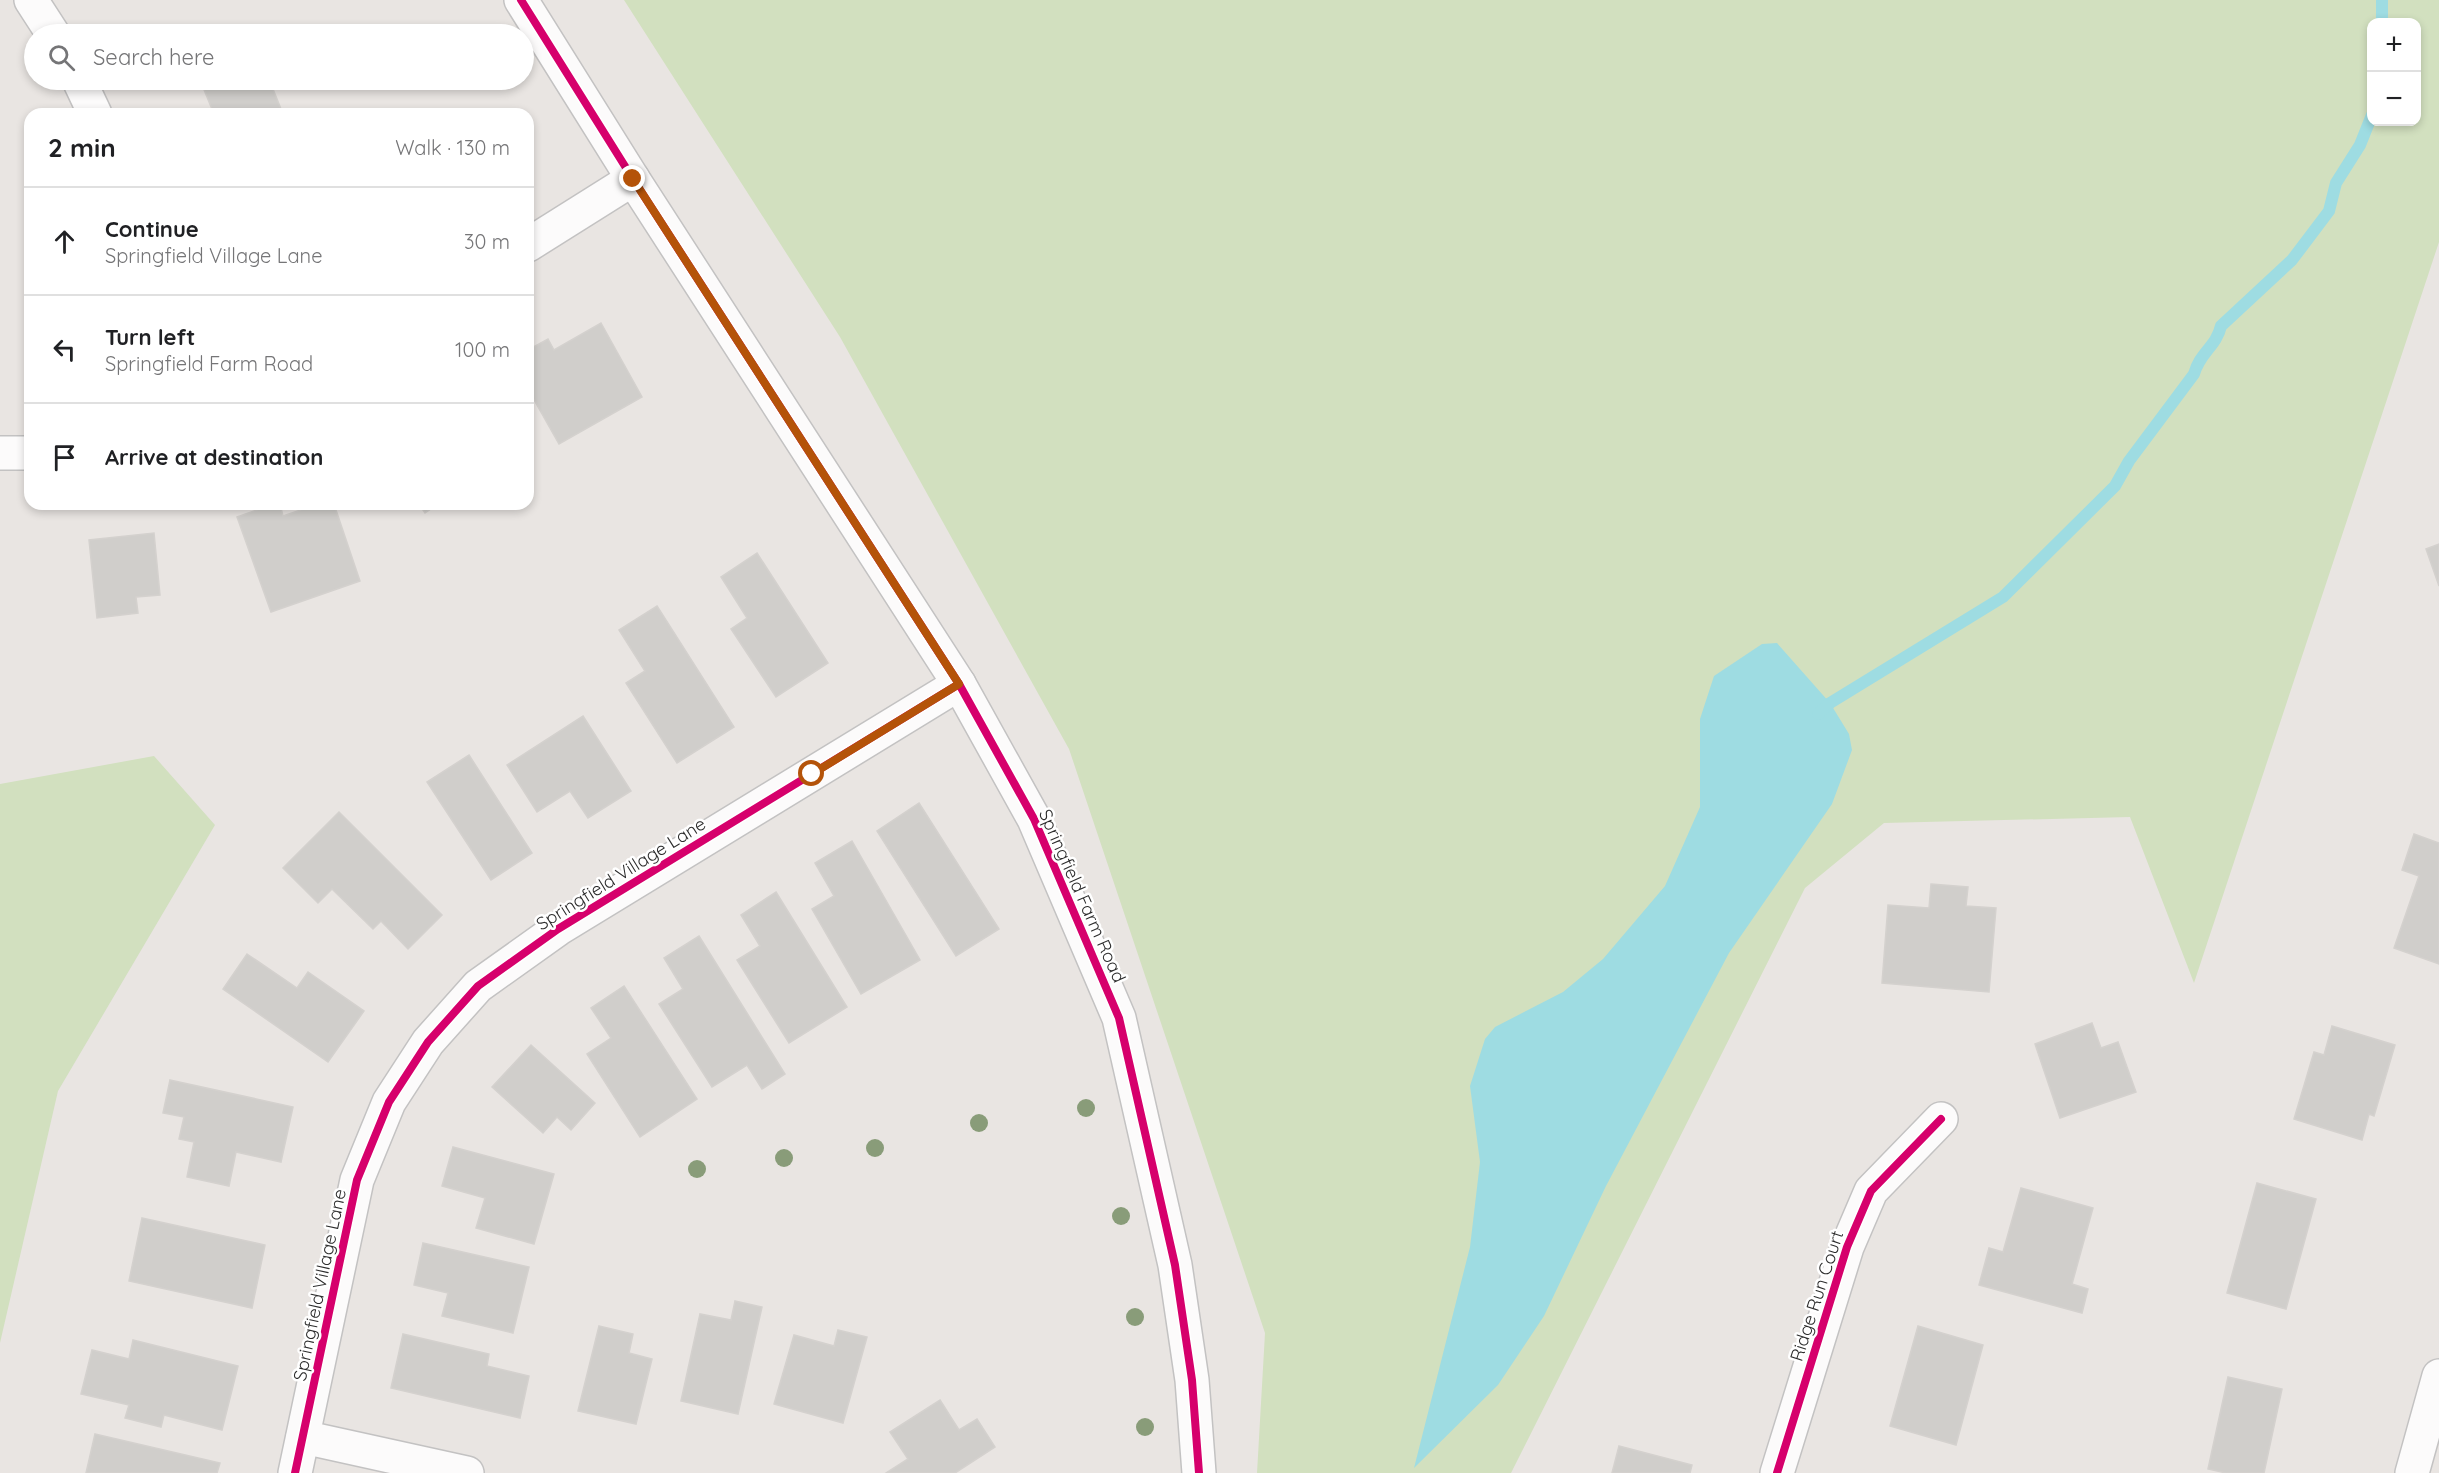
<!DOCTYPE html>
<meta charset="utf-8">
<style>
body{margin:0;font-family:Quicksand,sans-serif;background:#f6f6f6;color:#202124}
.controls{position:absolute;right:18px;top:18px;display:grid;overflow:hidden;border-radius:12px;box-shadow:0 3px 9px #0003}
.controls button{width:54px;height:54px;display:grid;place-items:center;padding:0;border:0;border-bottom:2px solid #e0e0e0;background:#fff;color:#202124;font:30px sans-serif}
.stop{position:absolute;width:18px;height:18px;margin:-14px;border:4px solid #b45309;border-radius:50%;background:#fff}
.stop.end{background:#b45309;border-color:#fff;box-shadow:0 2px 6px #0008}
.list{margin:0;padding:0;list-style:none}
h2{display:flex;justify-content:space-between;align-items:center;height:78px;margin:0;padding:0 24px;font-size:26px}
h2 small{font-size:20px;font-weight:400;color:#757577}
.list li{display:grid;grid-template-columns:39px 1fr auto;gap:18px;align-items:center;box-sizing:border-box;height:108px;padding:0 24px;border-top:2px solid #e0e0e0}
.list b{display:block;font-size:22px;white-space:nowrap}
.list p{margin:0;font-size:20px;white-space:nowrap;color:#757577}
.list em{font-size:20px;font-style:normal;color:#757577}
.icon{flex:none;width:33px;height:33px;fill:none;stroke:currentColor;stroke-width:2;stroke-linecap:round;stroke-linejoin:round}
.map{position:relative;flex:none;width:2439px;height:1473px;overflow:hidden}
.search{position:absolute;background:#fff;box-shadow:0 3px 9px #0003;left:24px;top:24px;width:510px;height:66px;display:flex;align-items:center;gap:15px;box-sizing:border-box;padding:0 21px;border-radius:33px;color:#757577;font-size:22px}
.panel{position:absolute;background:#fff;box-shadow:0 3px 9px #0003;left:24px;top:108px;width:510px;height:402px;border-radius:18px}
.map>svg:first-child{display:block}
.green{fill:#d2e0bf;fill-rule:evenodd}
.water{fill:#9edce2}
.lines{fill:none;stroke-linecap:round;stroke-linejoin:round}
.stream{stroke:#9edce2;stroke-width:12}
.building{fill:#d0cecb;stroke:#d4d1ce;stroke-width:1.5}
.street-casing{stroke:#c3c2c2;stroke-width:36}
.street{stroke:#fcfbfb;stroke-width:33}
.cycleway-casing{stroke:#fff;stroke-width:11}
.cycleway{stroke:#d6006c;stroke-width:8}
.tree{fill:#899c79}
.route{stroke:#b45309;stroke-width:8}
.labels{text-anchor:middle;stroke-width:5;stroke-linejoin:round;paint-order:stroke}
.street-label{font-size:18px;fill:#2c2c2c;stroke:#fff}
</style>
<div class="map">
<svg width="2439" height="1473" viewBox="0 0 2439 1473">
<rect width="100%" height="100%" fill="#e9e5e2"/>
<g class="green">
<path d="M624,0H2439V242L2194,983L2130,817L1884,823L1805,888L1511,1473H1257L1265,1333L1069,749L840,337ZM2372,22H2416V122H2372Z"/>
<polygon points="154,756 215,825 58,1091 0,1343 0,784"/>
</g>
<polygon class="water" points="1777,643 1830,703 1849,734 1852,750 1832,804 1729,953 1606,1186 1544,1316 1498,1385 1414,1468 1470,1247 1480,1162 1470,1086 1485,1039 1495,1027 1563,992 1603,959 1665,886 1700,807 1700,719 1714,676 1762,644"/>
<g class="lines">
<g class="stream">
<polyline points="2382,0 2382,22"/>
<path d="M1818,714L1830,703L2003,597L2115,486L2129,461L2194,374C2200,352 2216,347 2221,326L2292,260L2329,211L2336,183L2360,145L2372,115"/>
</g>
</g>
<g class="building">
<polygon points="200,80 280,80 282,86 273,89 283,114 214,114"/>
<polygon points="601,323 642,397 559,444 528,389 528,350 548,339 554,350"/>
<polygon points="274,504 280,504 283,516 318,504 334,504 360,581 271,612 237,517"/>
<polygon points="419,504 438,504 425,513"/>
<polygon points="154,533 160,595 136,597 138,613 97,618 89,540"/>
<polygon points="2439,544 2439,586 2426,549"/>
<polygon points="757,553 828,663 776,697 731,629 747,618 721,577"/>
<polygon points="657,606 734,727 677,763 626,683 645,671 619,630"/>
<polygon points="583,716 631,791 588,818 570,791 537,812 507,765"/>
<polygon points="469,755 532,853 491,880 427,782"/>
<polygon points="919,803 999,929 956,956 877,831"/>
<polygon points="339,812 442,915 408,949 381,921 373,929 332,889 318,903 283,868"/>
<polygon points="2414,834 2439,843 2439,964 2394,948 2419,876 2402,870"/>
<polygon points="852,841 920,960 861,994 812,909 834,896 815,863"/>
<polygon points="1931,884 1968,887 1966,906 1996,908 1989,992 1882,983 1888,905 1929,908"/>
<polygon points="776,892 847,1007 789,1043 737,960 760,946 741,915"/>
<polygon points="699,936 785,1074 762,1089 747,1065 712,1087 659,1004 683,989 664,958"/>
<polygon points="247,954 297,988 308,972 364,1011 328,1062 223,989"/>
<polygon points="624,986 697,1099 640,1137 587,1054 611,1038 591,1008"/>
<polygon points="2092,1023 2101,1048 2118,1042 2136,1092 2060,1118 2035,1044"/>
<polygon points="2332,1026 2395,1045 2374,1116 2369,1114 2362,1140 2294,1119 2314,1052 2324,1055"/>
<polygon points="531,1045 595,1103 571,1130 557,1117 543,1133 492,1087"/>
<polygon points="170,1080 293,1107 281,1162 236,1152 229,1186 187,1177 194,1142 179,1139 184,1117 163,1113"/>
<polygon points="453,1147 554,1174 534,1244 476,1228 485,1198 442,1186"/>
<polygon points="2257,1183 2316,1199 2286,1309 2227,1293"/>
<polygon points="2021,1188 2093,1208 2072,1284 2088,1289 2082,1313 1979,1285 1989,1248 2003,1252"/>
<polygon points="142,1218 265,1245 252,1308 129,1281"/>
<polygon points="423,1243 529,1267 513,1333 442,1316 448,1293 414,1285"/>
<polygon points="735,1301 762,1307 738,1414 681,1401 700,1314 731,1320"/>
<polygon points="599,1326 633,1334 629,1353 652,1359 636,1424 578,1411"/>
<polygon points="1918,1326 1983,1345 1956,1445 1890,1426"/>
<polygon points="838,1330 867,1337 843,1423 774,1404 794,1335 834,1346"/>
<polygon points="403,1334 489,1354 487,1366 529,1376 520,1418 391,1388"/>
<polygon points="133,1340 238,1366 222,1430 164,1415 161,1427 125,1418 129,1405 81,1394 92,1350 129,1359"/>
<polygon points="2228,1377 2282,1389 2264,1473 2226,1473 2208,1469"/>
<polygon points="940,1400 959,1430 977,1419 995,1447 955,1473 886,1473 908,1459 890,1432"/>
<polygon points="95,1434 220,1463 217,1473 86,1473"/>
<polygon points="1619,1446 1692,1465 1690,1473 1612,1473"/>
</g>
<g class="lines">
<g class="street-casing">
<g id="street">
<polyline points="31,0 53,34"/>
<polyline points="521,0 633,179 959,684 1034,819 1119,1018 1175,1265 1192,1380 1199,1473"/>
<polyline points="79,80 95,114"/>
<polyline points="528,245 633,179"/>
<polyline points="0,453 30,453"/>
<polyline points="303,1437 467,1473"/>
<polyline points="295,1473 357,1180 389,1102 428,1042 478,986 558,929 959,684"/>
<polyline points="1777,1473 1847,1247 1871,1191 1941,1119"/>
<polyline points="2412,1473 2439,1376"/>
</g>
</g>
<use href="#street" class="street"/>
<g class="cycleway-casing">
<g id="cycleway">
<polyline points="521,0 633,179 959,684 1034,819 1119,1018 1175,1265 1192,1380 1199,1473"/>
<polyline points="295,1473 357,1180 389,1102 428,1042 478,986 558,929 959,684"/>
<polyline points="1777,1473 1847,1247 1871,1191 1941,1119"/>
</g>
</g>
<use href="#cycleway" class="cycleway"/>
</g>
<g class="tree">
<circle cx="1086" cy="1108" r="9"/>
<circle cx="979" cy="1123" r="9"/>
<circle cx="875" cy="1148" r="9"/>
<circle cx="784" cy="1158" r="9"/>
<circle cx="697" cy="1169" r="9"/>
<circle cx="1121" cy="1216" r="9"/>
<circle cx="1135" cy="1317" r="9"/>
<circle cx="1145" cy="1427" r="9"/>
</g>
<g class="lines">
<polyline class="route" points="633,179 959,684 812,774"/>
</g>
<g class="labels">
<g class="street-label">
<text transform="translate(621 874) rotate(-32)" y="6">Springfield Village Lane</text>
<text transform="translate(1082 896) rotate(66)" y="6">Springfield Farm Road</text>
<text transform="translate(320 1285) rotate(-78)" y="6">Springfield Village Lane</text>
<text transform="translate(1817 1296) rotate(-72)" y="6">Ridge Run Court</text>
</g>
</g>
</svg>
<div class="controls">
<button>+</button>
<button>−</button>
</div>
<div class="stop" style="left:812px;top:774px"></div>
<div class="stop end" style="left:633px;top:179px"></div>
<div class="search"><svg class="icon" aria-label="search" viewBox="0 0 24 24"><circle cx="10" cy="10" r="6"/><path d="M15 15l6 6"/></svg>Search here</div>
<section class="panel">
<h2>2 min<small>Walk · 130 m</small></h2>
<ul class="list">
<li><svg class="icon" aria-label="ahead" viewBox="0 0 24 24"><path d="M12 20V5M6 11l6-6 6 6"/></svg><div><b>Continue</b><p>Springfield Village Lane</p></div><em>30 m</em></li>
<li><svg class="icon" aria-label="left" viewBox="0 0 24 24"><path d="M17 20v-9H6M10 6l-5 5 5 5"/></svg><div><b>Turn left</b><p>Springfield Farm Road</p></div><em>100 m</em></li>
<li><svg class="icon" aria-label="arrive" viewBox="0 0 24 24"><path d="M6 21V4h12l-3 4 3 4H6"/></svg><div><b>Arrive at destination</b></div></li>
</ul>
</section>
</div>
